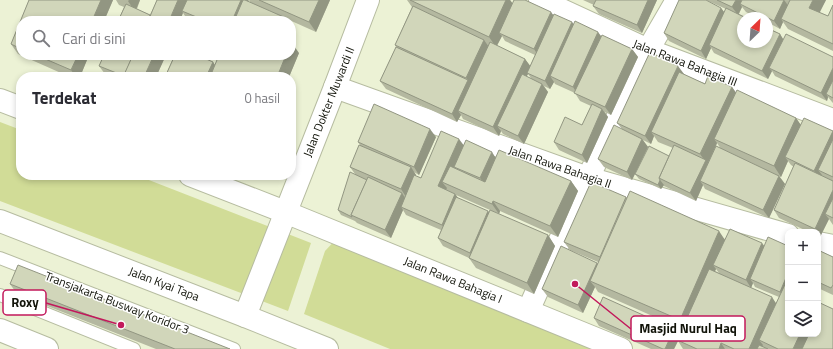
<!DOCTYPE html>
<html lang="id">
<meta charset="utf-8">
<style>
body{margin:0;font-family:"Titillium Web",sans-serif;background:#f2f2f3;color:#2b2b33}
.controls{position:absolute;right:12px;bottom:12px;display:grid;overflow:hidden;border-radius:8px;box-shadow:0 2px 6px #0003}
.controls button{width:36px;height:36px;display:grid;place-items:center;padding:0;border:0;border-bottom:1px solid #e1e1e2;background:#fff;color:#2b2b33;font:20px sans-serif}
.compass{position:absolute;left:737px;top:12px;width:36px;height:36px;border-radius:50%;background:#fff;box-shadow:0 2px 6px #0003;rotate:25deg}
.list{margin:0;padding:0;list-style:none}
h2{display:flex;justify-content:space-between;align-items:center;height:52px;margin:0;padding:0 16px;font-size:17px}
h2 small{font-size:13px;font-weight:400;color:#7c7c81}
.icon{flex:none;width:22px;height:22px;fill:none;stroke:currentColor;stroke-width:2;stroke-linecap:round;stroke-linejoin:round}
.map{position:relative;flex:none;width:833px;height:349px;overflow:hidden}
.search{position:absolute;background:#fff;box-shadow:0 2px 6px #0003;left:16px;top:16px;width:280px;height:44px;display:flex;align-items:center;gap:10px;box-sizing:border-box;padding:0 14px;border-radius:16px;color:#7c7c81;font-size:15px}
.panel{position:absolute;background:#fff;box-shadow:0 2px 6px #0003;left:16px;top:72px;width:280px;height:108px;border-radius:16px}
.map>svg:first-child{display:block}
.green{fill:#d1dc97}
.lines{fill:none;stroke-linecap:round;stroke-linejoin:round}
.lane-casing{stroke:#b6bca0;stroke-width:14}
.street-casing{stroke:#b6bca0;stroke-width:24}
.secondary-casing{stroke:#b6bca0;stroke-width:24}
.primary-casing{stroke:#b6bca0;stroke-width:24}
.lane{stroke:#fff;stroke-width:12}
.street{stroke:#fff;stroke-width:22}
.secondary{stroke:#fff;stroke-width:22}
.primary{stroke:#fff;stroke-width:22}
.wall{fill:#b4b8a0;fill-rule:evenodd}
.shaded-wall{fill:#929682}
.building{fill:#d1d6ba;stroke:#929682}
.labels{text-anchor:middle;stroke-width:3;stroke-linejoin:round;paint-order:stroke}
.street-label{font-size:12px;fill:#12140a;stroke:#fff}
.leader{fill:none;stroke:#c2185b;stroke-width:1.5}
.callout-dot{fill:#c2185b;stroke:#fff;stroke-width:1.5}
.callout{fill:#fff;stroke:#c2185b;stroke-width:1.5}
.callout-label{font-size:13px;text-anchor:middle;font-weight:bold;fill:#12140a}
</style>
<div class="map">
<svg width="833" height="349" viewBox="0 0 833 349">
<rect width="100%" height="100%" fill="#ecf2d5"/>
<g class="green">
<polygon points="0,122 21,130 21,175 136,175 311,243 288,311 0,201"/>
<polygon points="341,234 609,349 390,349 304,314 325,251"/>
</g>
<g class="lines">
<g class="lane-casing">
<g id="lane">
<polyline points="0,258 234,349"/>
<polyline points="0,295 134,349"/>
</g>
</g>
<g class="street-casing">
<g id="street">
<polyline points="540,0 648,50 833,120"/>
<polyline points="335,87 588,178 788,235"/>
<polyline points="285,212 621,349"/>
<polyline points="818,243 833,246"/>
<polyline points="528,311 588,178 620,112 648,50 677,0"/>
</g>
</g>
<g class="secondary-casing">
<g id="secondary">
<polyline points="0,100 21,108"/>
<polyline points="190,175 285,212"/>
<polyline points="245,316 335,87 368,0"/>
</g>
</g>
<g class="primary-casing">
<g id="primary">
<polyline points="0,221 245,316 327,349"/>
<polyline points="0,330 47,349"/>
</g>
</g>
<use href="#lane" class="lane"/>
<use href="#street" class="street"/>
<use href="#secondary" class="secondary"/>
<use href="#primary" class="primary"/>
</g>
<g class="wall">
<polygon points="29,0 113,0 104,21 21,21 21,55 89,55 80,77 70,77 18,54 11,44"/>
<polygon points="116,0 140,0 137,9 150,15 157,0 248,0 249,2 250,2 249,0 330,0 316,32 287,19 288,21 192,21 187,19 183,13 118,21 124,7 119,5"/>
<path d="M407,0H510L513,4L553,15L601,36L632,49L638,57L611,115L605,112L608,117L587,163L559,150L554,142L582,125L591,106L580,101L575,93L555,84L554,82L550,89L544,86L548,92L524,144L503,134L501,131L499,136L463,119L461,115L457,122L386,89L380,81L396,47L395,45L412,7ZM502,36L505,41L535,55L530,66L525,59L497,46ZM528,74L531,78L526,76Z"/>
<polygon points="583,0 657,0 642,33 599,14 593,6 594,5"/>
<polygon points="706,0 826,0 819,12 828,16 833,5 833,51 788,29 783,22 780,29 767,22 767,18 758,18 746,12 742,7 739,14 780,34 783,40 833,57 833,103 832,102 828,97 827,101 775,76 772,71 768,79 714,53 711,48 706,59 669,41 664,33 721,8 724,12 726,9"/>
<polygon points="299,53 289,77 165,77 173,58 168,56 167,55 197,55 213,62 215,65"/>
<polygon points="104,55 166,55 156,77 113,77 105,74 99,66"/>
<path d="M683,74L705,84L732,87L736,93L796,118L800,124L833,131V225L829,219L820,237L818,236V232H809L779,218L774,210L794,167L791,165L788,161L781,177L779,176L785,184L769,218L705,189L703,185L696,201L664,186V185L661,189L639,179L635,174L669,156L673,148L658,142L654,136L651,144L643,140L648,147L632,180L604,167L598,159L622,129L617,123L684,74ZM717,143L721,149L716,146Z"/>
<polygon points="436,137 419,175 414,172 416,175 416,176 421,178 463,145 496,157 571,181 578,191 558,237 500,211 499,214 456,195 458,198 489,212 548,235 555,246 534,294 476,268 469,258 443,246 438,238 441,230 406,215 403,210 391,238 357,223 355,221 341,215 338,210 355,174 350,167 360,145 358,142"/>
<path d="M626,197L725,239L764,246H788V334L833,349H683L678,341L674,349H651L599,326L594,318L679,336L682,329L598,292L595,287L583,313L548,297L542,289L597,263L598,264V262L570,250L564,242ZM716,269L719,273L715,271ZM753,283L755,287L779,297L776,303L751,288Z"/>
<polygon points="818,250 833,257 833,295 818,288"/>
<polygon points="10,284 230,349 156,349 17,294"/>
</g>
<g class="shaded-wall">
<polygon points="101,0 113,0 104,21 92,21"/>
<polygon points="129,0 140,0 135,12 128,1"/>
<polygon points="178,0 189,0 182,11 183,13 180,21 169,21"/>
<polygon points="241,0 248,0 249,1 241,21 232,21"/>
<polygon points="319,0 330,0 316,32 309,22"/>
<polygon points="506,0 510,0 515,7 499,33 502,36 496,47 489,37"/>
<polygon points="648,0 657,0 642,33 637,25"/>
<polygon points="736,0 745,0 740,4 742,7 738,15 732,7"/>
<polygon points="784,0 790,8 781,19 783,22 780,29 774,21"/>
<polygon points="813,0 826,0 817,18 809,8"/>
<polygon points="721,8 727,16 709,45 711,48 706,59 701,51"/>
<polygon points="551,12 557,20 539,57 534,49"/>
<polygon points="286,18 288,21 284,21"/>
<polygon points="572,22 578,30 550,76 554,82 550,89 545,81"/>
<polygon points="291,25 293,28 291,32"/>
<polygon points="598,32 604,40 578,95 573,87"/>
<polygon points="780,34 785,42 769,68 772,71 768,79 762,71"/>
<polygon points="484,40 491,50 458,111 461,115 457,122 452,114 468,80 466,78"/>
<polygon points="292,43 299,53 289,77 277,77 286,55 291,55 291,44"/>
<polygon points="632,49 638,57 611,115 605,107"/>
<polygon points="78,55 89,55 80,77 76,77 71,70"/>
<polygon points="154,55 166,55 156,77 144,77"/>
<polygon points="525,59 531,67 527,73 528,74 502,128 497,126 501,131 499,136 493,127"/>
<polygon points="213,62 218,70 215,77 206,77"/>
<polygon points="678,66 684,74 656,134 651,132 654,136 651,144 645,136"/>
<polygon points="833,68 833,88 826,94 828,97 827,101 821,93"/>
<polygon points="542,84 548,92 524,144 518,136"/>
<polygon points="732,87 739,97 714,139 717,143 700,181 703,185 696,201 690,193 705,161 700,154"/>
<polygon points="602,109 608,117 587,163 582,155"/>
<polygon points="796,118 803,128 785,157 788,161 781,177 774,166"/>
<polygon points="430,129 436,137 419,175 414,167"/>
<polygon points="833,131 833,151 818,170 822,175 820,179 814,171"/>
<polygon points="459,139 465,147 454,167 455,169 442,182 447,188 444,194 438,186"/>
<polygon points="642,139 648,147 632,180 627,172"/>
<polygon points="492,152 497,160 486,186 480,178"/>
<polygon points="411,167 416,175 406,197 401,189"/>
<polygon points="779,176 785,184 769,218 763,210"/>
<polygon points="660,180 664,185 661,189 658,185"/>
<polygon points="571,181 578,191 558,237 550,226"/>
<polygon points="833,190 833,210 825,214 829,219 820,237 818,234 818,232 817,232 815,229"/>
<polygon points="402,193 407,201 401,207 403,210 391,238 385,230"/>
<polygon points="455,194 461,202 447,233 442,225"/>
<polygon points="493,201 500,211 499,214 492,204"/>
<polygon points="488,211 494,219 476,261 470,253"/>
<polygon points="719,231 727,243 713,265 716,269 688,332 680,320"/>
<polygon points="548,235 555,246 534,294 527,283"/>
<polygon points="762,243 768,251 750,279 753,283 751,288 746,280"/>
<polygon points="597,263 602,271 590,281 595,287 583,313 578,305"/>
<polygon points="788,273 788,294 785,300 780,292"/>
<polygon points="772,297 779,308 759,340 763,345 761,349 749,349"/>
<polygon points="674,329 680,337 674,349 665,349"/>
<polygon points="800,334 812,334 805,349 793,349"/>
<polygon points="721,343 725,349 719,349"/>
</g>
<g class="building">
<polygon points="29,0 101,0 92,21 21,21 21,49 11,44"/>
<polygon points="157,0 178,0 169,21 148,21"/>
<polygon points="187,0 241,0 232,21 206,21 182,11"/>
<polygon points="243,0 245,0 286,18 284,21 234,21"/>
<polygon points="259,0 319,0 309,22"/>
<polygon points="410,0 506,0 489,37"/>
<polygon points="514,0 525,0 551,12 534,49 499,33"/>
<polygon points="596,0 648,0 637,25 593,6"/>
<polygon points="679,0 706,0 721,8 701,51 664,33"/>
<polygon points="717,0 736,0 732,7"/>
<polygon points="742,0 784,0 774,21 740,4"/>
<polygon points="790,0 813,0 809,8 828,16 833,5 833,44 781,19"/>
<polygon points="126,4 150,15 148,21 118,21"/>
<polygon points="413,6 484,40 466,78 395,45"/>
<polygon points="726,8 746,18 743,18 743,42 767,42 767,28 780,34 762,71 709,45"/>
<polygon points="554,14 572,22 545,81 527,73"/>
<polygon points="575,21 598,32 573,87 550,76"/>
<polygon points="786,34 833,57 833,68 821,93 769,68"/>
<polygon points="602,35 632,49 605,107 574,93"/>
<polygon points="490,42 525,59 493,127 458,111"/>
<polygon points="396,47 468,80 452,114 380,81"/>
<polygon points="650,52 678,66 645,136 617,123"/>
<polygon points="36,55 78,55 71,70"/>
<polygon points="104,55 133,55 124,76 99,66"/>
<polygon points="133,55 154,55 144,77 123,77"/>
<polygon points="175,55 197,55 213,62 206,77 165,77"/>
<polygon points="219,55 286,55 277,77 210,77"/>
<polygon points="679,72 705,84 708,76 732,87 700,154 651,132"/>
<polygon points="522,74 542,84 518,136 497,126"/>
<polygon points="833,80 833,98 826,94"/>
<polygon points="737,90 796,118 774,166 714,139"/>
<polygon points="374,104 430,129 414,167 358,142"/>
<polygon points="592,104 602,109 582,155 554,142 565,117 582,125"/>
<polygon points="804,118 833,131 814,171 785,157"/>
<polygon points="614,125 642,139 627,172 598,159"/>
<polygon points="441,131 459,139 438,186 455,194 442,225 401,207 414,175 421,178"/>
<polygon points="833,139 833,177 818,170"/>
<polygon points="466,140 492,152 480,178 454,167"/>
<polygon points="359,145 411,167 401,189 350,167"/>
<polygon points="674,145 706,160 690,193 659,178"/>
<polygon points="649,146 669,156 659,178 660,180 658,185 635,174"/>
<polygon points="716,146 779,176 763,210 700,181"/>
<polygon points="499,150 571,181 550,226 493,201 492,204 442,182 450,166 485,182"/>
<polygon points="795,163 833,181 833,190 815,229 774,210"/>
<polygon points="350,172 367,180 351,215 352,217 338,210"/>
<polygon points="368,177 402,193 385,230 351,215"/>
<polygon points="591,182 626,197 600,257 564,242"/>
<polygon points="630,191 719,231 680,320 590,281"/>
<polygon points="456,197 488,211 470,253 438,238"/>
<polygon points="833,198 833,218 825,214"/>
<polygon points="490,210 548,235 527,283 469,258"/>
<polygon points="730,229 762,243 746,280 713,265"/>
<polygon points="768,237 788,246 788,273 780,292 750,279"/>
<polygon points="561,246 597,263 578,305 542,289"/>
<polygon points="818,250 833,257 833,285 831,288 818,282"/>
<polygon points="18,265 230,349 175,349 10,284"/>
<polygon points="709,269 772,297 749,349 734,349 721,343 719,349 697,349 677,340"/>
<polygon points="788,278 788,334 800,334 793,349 778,349 759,340"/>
<polygon points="603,297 674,329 665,349 663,349 594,318"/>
<polygon points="818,302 833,309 833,349 802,349 809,334 818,334"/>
<polygon points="759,345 768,349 757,349"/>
</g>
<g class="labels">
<g class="street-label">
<text transform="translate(685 63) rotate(21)" y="4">Jalan Rawa Bahagia III</text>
<text transform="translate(329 102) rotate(-68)" y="4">Jalan Dokter Muwardi II</text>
<text transform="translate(560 167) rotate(19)" y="4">Jalan Rawa Bahagia II</text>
<text transform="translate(453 280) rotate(22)" y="4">Jalan Rawa Bahagia I</text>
<text transform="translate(164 284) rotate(21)" y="4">Jalan Kyai Tapa</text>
<text transform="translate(117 303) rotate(21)" y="4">Transjakarta Busway Koridor 3</text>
</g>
</g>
<path class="leader" d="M121 325L46 303M575 284L631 329"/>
<g class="callout-dot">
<circle cx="121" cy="325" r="4"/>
<circle cx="575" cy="284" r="4"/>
</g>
<g class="callout">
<rect x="3" y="290" width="43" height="25" rx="4"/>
<rect x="631" y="316" width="114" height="25" rx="4"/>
</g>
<g class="callout-label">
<text x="25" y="307">Roxy</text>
<text x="688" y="333">Masjid Nurul Haq</text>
</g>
</svg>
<div class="controls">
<button>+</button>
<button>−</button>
<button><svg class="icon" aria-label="layers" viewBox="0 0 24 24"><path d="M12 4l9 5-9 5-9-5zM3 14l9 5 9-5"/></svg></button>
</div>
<svg class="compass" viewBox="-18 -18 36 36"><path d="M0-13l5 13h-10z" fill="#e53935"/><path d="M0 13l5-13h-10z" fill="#7c7c81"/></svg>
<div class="search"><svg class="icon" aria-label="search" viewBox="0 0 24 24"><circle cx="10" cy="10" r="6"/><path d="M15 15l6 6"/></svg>Cari di sini</div>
<section class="panel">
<h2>Terdekat<small>0 hasil</small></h2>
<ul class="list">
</ul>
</section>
</div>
